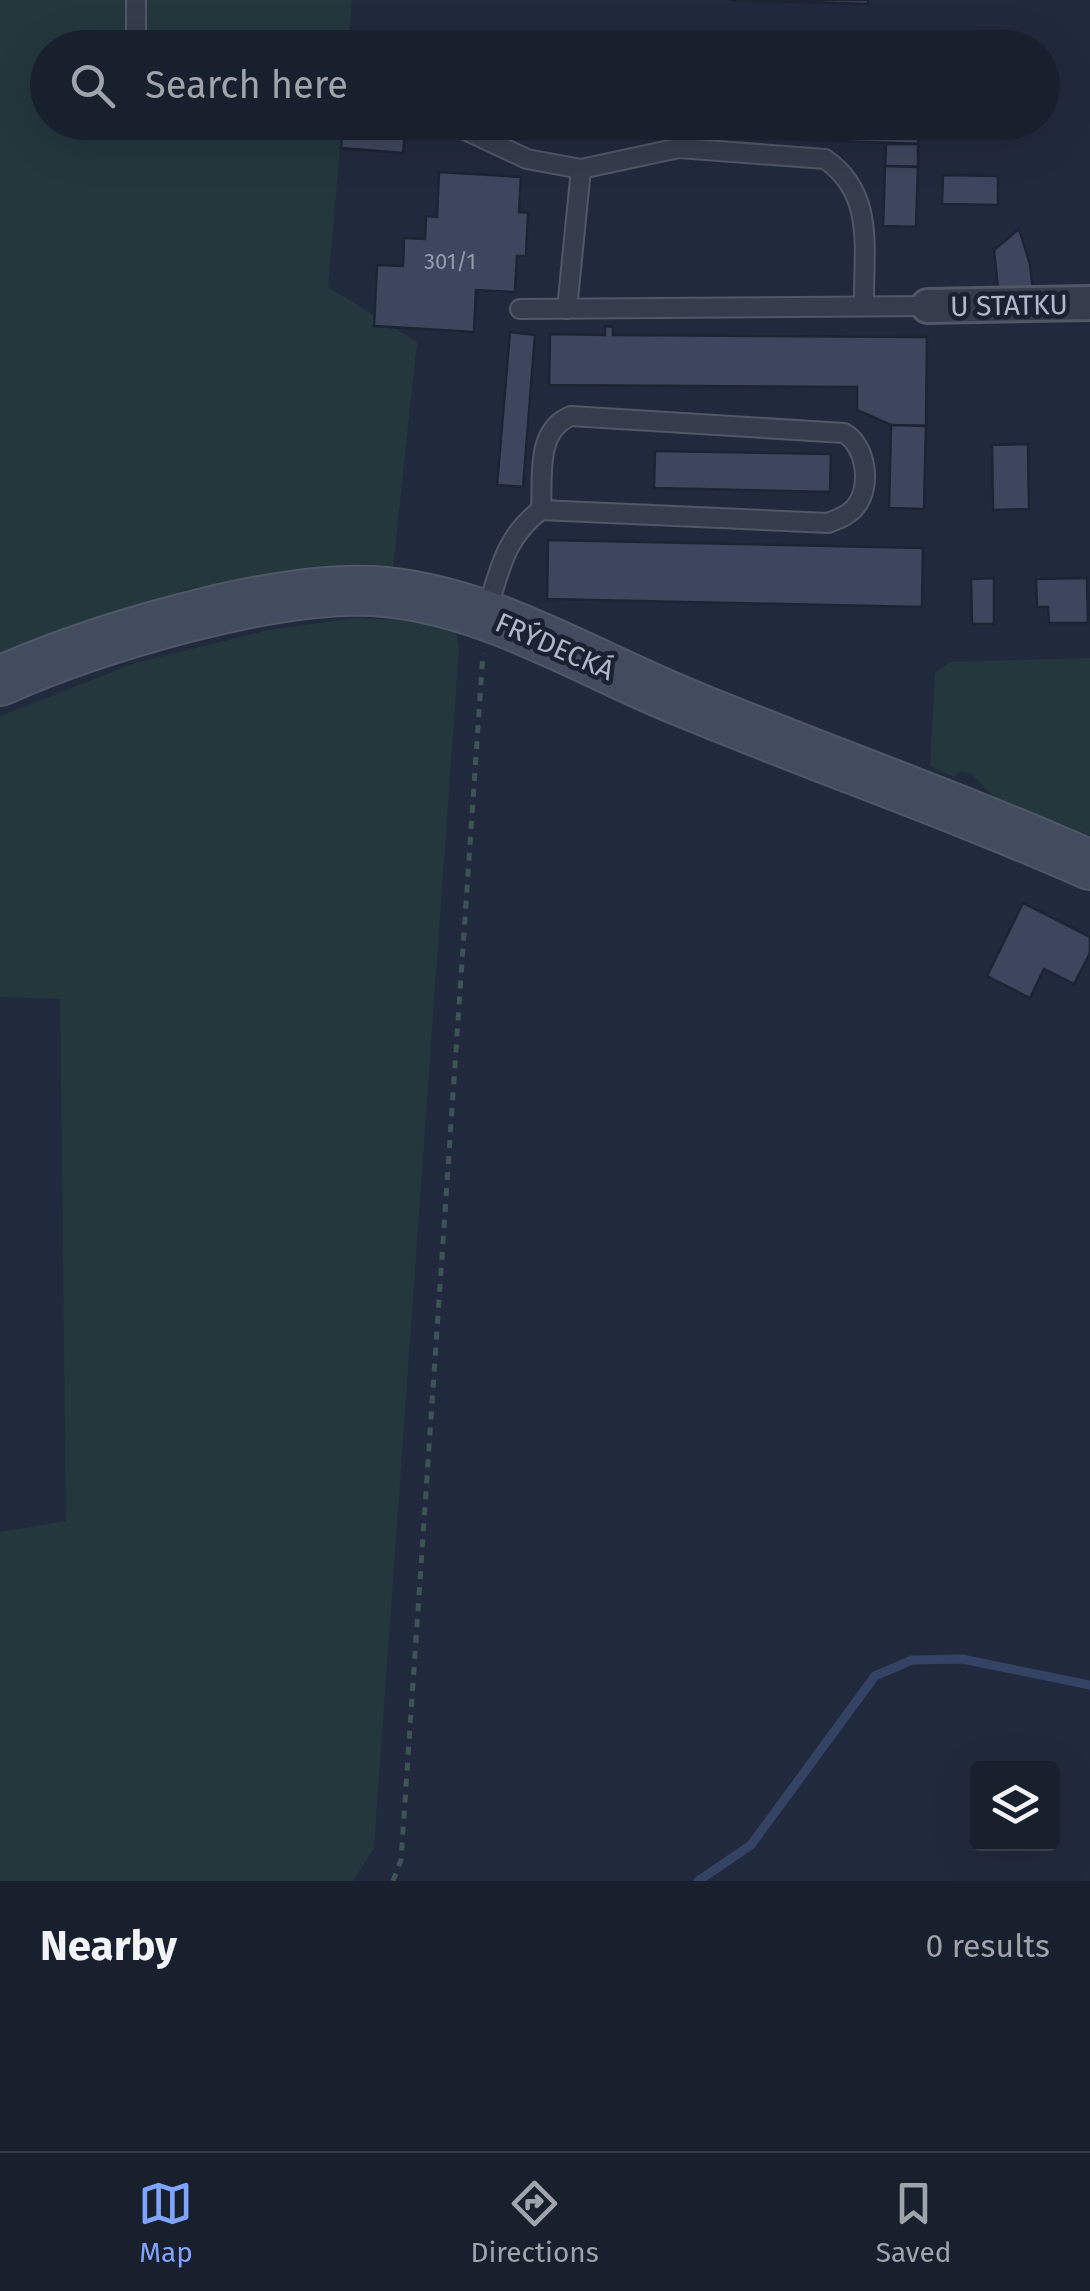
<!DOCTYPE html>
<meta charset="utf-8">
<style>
body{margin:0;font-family:"Fira Sans",sans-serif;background:#222835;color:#f1f3f6}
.controls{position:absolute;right:30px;bottom:30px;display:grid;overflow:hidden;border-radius:10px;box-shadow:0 10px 40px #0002}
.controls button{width:90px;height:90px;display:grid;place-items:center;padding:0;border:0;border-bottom:2px solid #373e49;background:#19202d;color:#f1f3f6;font:50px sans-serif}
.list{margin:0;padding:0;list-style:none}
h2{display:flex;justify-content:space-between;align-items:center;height:130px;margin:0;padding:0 40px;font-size:42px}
h2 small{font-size:32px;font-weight:400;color:#9fa3aa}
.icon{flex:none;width:55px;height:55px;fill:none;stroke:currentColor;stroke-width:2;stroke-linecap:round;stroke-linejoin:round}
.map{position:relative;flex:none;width:1090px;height:1881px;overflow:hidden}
.search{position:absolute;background:#19202d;box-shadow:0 10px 40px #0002;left:30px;right:30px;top:30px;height:110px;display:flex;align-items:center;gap:25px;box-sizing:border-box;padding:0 35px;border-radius:55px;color:#9fa3aa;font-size:38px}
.sheet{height:270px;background:#19202d}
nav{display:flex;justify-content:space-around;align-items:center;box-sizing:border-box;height:140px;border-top:2px solid #373e49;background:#19202d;font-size:28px;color:#9fa3aa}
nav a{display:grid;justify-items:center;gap:5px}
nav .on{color:#80a4fd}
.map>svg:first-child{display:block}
.green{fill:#23373d}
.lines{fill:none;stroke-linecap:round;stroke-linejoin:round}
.stream{stroke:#344364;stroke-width:9}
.building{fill:#3d465c;stroke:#1c2333;stroke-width:2.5}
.lane-casing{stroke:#505767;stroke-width:22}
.street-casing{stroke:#505767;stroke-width:38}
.secondary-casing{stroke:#505767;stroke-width:52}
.path{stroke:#3e5357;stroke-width:5;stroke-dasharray:8 8;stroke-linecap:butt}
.lane{stroke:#353c4c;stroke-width:18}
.street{stroke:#353c4c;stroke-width:32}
.secondary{stroke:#434b5f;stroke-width:48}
.labels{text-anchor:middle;stroke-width:9;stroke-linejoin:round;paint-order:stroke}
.number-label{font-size:22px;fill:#939bad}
.street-label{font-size:28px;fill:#b0b7c8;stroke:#1a2131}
</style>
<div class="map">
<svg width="1090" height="1881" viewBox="0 0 1090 1881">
<rect width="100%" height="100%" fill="#212a3c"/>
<g class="green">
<polygon points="0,0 352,0 348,47 48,48 48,122 342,123 328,287 417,342 393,568 356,567 190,588 0,660"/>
<polygon points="355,618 398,620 456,630 459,650 374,1848 353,1881 0,1881 0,1532 66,1521 60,999 0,997 0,716 135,663 268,630"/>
<polygon points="1090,658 1090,835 994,797 973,775 961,771 954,777 930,766 935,673 950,662"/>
</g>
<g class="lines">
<polyline class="stream" points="698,1881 751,1845 875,1676 912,1660 962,1659 1090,1685"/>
</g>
<g class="building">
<polygon points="730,0 868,0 868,4"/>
<polygon points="343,122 406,122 403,153 341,148"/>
<polygon points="558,122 919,122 918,144 558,131"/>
<polygon points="886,144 918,144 918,167 885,166"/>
<polygon points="885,166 918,167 916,227 883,226"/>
<polygon points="439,172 521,177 519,212 528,213 526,256 517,256 515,292 476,290 474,332 374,326 377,265 403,266 404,238 425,239 426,216 437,217"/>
<polygon points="943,175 998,176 998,205 942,204"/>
<polygon points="1019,229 1030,264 1033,291 998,289 994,250"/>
<polygon points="605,326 613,327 613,335 927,337 926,426 891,425 857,410 857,387 549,385 550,334 605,335"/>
<polygon points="510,332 535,335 523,487 497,485"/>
<polygon points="891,425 926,426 924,509 889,508"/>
<polygon points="1028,444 1029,509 993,510 992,445"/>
<polygon points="655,451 831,454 830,492 654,488"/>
<polygon points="548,540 923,548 922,607 547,599"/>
<polygon points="994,578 994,624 972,624 971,579"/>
<polygon points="1087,578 1088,623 1049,623 1048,607 1037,607 1036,579"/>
<polygon points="1023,903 1090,937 1090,953 1074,984 1044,969 1030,998 987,976"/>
</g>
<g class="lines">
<g class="lane-casing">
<g id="lane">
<polyline points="136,48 136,0"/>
<path d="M448,122L527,159L581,169L679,148L825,159C876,194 863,250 864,306"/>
<polyline points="520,309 928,306"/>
<polyline points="567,309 581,169"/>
<path d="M486,614C499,572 505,536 541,510L828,523C838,519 850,515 856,506C872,486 866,445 844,433L571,416C535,430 543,478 541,510"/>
</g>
</g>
<g class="street-casing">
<polyline id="street" points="928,306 1090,303"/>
</g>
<g class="secondary-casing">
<path id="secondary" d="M0,681C94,639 270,586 372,591C483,597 582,661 683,702C818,758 957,806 1090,865"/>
</g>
<polyline class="path" points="393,1881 401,1860 483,653"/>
<use href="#lane" class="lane"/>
<use href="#street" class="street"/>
<use href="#secondary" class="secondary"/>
</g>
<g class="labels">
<g class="number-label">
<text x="450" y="269">301/1</text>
</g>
<g class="street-label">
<text transform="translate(1009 305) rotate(-1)" y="10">U STATKU</text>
<text transform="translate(555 646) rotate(24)" y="10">FRÝDECKÁ</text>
</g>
</g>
</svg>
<div class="controls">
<button><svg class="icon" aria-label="layers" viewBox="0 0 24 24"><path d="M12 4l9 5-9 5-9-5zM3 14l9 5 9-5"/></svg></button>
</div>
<div class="search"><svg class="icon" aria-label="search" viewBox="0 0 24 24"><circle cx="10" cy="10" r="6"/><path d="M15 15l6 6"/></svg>Search here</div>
</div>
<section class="sheet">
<h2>Nearby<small>0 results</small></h2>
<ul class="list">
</ul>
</section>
<nav>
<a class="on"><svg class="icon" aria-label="map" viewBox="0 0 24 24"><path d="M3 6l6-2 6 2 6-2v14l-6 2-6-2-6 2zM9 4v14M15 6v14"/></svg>Map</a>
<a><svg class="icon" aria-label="directions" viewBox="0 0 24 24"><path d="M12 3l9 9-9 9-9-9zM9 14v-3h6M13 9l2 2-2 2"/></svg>Directions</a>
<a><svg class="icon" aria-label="saved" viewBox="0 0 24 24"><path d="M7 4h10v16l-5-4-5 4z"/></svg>Saved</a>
</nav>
